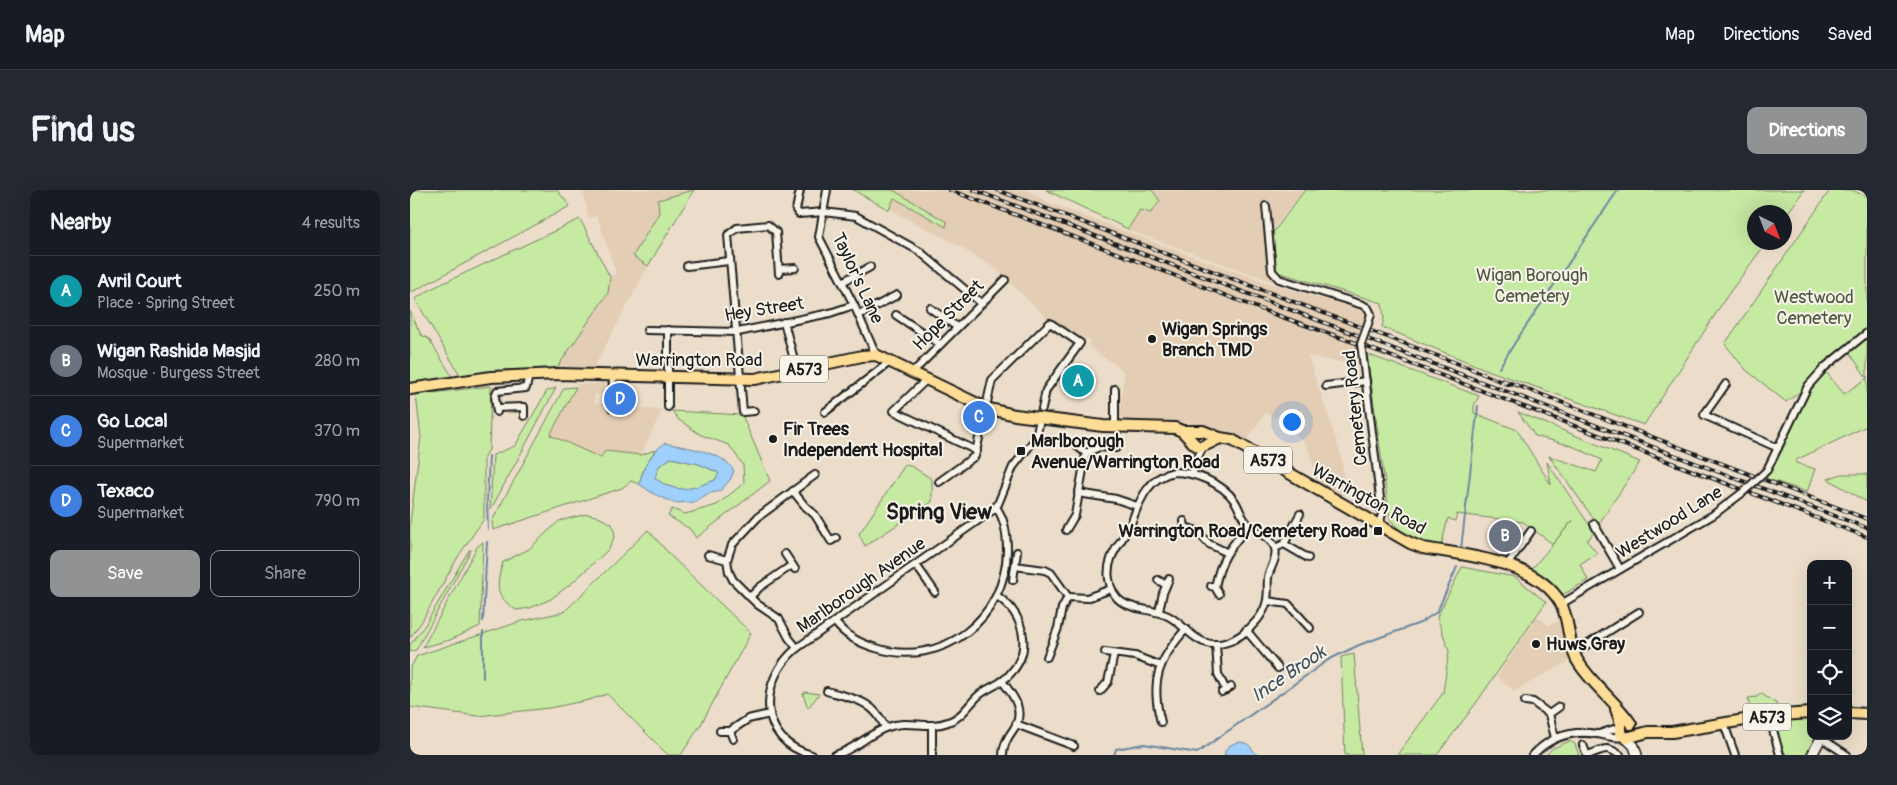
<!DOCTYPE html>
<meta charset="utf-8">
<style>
body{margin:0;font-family:Pangolin,sans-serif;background:#242831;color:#f1f3f6}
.controls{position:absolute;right:15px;bottom:15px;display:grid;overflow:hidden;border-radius:10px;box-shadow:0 5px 20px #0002}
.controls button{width:45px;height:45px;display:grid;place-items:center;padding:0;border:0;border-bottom:1px solid #363941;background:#171b24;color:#f1f3f6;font:25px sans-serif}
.compass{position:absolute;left:1337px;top:15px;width:45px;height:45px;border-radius:50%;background:#171b24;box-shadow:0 5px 20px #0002;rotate:138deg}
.you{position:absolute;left:881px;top:231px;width:18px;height:18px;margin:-12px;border:4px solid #fff;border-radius:50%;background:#1a73e8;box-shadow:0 0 0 8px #1a73e833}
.badge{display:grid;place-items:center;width:32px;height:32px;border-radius:50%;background:#919294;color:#fff;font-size:16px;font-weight:700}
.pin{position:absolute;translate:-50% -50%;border:2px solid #fff;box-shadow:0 1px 5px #0006}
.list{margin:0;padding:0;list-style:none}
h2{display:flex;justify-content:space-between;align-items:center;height:65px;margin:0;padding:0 20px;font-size:21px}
h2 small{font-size:16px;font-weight:400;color:#9ea1a6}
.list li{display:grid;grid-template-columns:32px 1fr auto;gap:15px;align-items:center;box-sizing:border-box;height:70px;padding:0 20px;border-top:1px solid #363941}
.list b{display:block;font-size:19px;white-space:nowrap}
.list p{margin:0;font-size:16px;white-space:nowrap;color:#9ea1a6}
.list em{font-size:16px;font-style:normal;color:#9ea1a6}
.actions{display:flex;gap:10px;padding:15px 20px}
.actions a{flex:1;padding:11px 0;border:1px solid #919294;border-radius:10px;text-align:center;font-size:18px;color:#919294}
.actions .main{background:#919294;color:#fff}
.icon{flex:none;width:28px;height:28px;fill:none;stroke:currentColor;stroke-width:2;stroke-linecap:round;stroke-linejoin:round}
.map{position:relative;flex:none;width:1457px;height:565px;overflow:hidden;border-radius:10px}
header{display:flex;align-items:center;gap:30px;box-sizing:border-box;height:70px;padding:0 25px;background:#171b24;border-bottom:1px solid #363941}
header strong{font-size:24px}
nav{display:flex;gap:28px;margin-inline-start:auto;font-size:18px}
.intro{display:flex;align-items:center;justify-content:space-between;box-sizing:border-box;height:120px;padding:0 30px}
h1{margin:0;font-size:35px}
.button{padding:12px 22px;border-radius:10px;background:#919294;color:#fff;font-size:18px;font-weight:700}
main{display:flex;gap:30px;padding:0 30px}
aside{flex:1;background:#171b24;border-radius:10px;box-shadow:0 5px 20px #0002}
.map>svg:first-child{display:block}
.built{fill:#e3cdb4}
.green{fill:#c7eaa3;stroke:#728360}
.water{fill:#9fcffb;stroke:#6b87a2;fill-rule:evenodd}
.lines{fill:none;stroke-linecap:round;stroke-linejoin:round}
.stream{stroke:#6b87a2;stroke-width:2}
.street-casing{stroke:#1c1c1c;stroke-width:10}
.secondary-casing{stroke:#1c1c1c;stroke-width:12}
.primary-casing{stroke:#1c1c1c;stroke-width:14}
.street{stroke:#f7f3e8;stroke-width:6}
.secondary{stroke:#f7f3e8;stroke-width:9}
.primary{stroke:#fedd96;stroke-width:10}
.rail-casing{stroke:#1c1c1c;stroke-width:4}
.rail{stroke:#f7f3e8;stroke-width:2;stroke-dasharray:5.5;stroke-linecap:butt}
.street-bridge-casing{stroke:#1c1c1c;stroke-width:10;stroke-linecap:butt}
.street-bridge{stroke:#f7f3e8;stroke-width:6}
.poi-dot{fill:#1c1c1c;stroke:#f7f3e8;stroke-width:2}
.labels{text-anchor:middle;stroke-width:4;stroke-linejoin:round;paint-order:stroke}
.shield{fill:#f7f3e8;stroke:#5e5c59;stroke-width:1}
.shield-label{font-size:16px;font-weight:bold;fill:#1c1c1c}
.park-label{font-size:18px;fill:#4f5a44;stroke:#f7f3e8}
.street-label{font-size:18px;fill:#1c1c1c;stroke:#f7f3e8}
.poi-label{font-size:18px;font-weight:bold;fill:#1c1c1c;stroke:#f7f3e8;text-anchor:start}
.water-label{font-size:19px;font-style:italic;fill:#43525f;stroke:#f7f3e8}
.district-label{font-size:22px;font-weight:bold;fill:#1c1c1c;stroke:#f7f3e8}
</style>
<header>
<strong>Map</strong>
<nav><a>Map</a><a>Directions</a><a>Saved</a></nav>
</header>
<div class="intro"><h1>Find us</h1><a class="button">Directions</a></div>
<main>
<aside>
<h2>Nearby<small>4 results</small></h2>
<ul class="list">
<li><span class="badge" style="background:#0f9aa8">A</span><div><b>Avril Court</b><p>Place · Spring Street</p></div><em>250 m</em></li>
<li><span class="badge" style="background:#6b7280">B</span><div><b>Wigan Rashida Masjid</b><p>Mosque · Burgess Street</p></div><em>280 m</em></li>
<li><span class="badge" style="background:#3f7fe0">C</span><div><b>Go Local</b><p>Supermarket</p></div><em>370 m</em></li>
<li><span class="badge" style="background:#3f7fe0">D</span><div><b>Texaco</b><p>Supermarket</p></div><em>790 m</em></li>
</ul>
<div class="actions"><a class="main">Save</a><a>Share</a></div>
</aside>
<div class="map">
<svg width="1457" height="565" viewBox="0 0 1457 565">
<rect width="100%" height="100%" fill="#ebddc9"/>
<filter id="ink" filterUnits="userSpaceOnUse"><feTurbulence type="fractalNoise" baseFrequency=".02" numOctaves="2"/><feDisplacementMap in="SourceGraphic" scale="10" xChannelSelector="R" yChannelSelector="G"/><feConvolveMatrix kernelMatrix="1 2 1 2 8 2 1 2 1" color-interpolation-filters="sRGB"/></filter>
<g filter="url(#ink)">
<g class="built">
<polygon points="181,0 284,0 248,10 249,23 223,66 238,76 182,181 146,179 198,103 200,87 206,83 187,26 179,28 173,3"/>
<polygon points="443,0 617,0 640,13 765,60 858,93 954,121 956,126 952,135 944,165 945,175 898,166 930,261 934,285 934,309 905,293 903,274 897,256 868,224 866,228 855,223 836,252 812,241 787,233 715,233 710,223 714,181 678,156 681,151 637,128 587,80 542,52"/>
<polygon points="743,0 894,0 860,43 864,92 718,40 730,20 742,24 751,12"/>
<polygon points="195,193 195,204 185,204 184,213 202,215 204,193 222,194 225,218 252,220 231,265 195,261 191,268 140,245 168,194"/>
<polygon points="1127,426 1138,435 1150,431 1159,471 1105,501 1087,487"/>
</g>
<g class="green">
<polygon points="0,0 147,0 160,16 2,102 0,100"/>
<polygon points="284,0 238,76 223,66 249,23 248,10"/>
<polygon points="443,0 483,0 537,32 536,37 484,8 479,20"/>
<polygon points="636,0 742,0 750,11 741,23 730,20 718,39"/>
<polygon points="895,0 1394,0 1375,27 1374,22 1344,22 1344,52 1356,53 1317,106 1234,235 1080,181 972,137 974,128 972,113 867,82 862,44"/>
<polygon points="1420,0 1442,0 1457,7 1457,143 1398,196 1376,212 1335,179 1315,154"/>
<polygon points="170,29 200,87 198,103 146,179 50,185 5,109 23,98"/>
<polygon points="0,121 11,145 19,149 43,188 0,194"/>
<path d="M1457,148V236L1386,270V273L1405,279L1397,302L1355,288C1364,279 1369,266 1375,254C1386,230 1396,201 1416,182L1434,204L1457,188L1439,162Z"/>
<path d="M957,164L1069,206L1064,216V223L1107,240L1141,295L1137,272L1184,342L1177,351L1187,363L1170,374L1178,390L1154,404L1143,400L1121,380L1163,330L1143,354L1113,332L1047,324L1045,331L1038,328L1031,357C1011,353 992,346 980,329Z"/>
<polygon points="81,196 79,260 74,267 74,329 49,365 12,431 0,448 0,333 11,247 6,205"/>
<polygon points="166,197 140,245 191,268 195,261 231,265 245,260 234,278 229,294 221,291 212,298 83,340 82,331 154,198"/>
<polygon points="146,198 80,321 83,265 105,256 137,201"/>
<polygon points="262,221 332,225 360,291 286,348 280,339 258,326 262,319 275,324 307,315 334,293 333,275 319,255 291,245 269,230"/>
<polygon points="1108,222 1230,272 1188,335 1139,266 1186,282 1192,270 1162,256 1125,246"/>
<path d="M261,268L289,274L309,283L305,290C279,300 269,305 244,288L249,276Z"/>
<polygon points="495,275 501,276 522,289 522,312 455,356 449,344"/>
<polygon points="1431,284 1457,284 1457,312 1418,289"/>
<path d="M177,324L186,326L202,334L205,345L199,359L163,392L141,409L120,418L106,420C84,405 86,396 93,372L119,359L149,331Z"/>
<polygon points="238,340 262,367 341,443 290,536 271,565 258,565 197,504 179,510 139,518 68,526 0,517 0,479 7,466 112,431 154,422"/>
<polygon points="73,352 70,436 40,450 13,457 67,357"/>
<polygon points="59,360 61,360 6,460 0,462 0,455 15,435"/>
<polygon points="1052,377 1105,387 1136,412 1064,516 1027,565 987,565 1033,503 1039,461 1027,427"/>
<polygon points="944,464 952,565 935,565 931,467"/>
<polygon points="395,502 409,504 398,518 393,504"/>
<polygon points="1350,503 1367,514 1365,516 1340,519 1338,508 1347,507"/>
<polygon points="1401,529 1401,546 1407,546 1396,565 1376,565 1371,554 1367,535 1372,531"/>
<polygon points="1160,551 1165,554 1169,565 1136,565 1143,558"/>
</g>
<g class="water">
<path d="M255,253C277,258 313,261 324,281L320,290L310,301L297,304L285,312L264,313L244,304L229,294C234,277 240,263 255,253ZM261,268L289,274L309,283L305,290C281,299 267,305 245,288L249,276Z"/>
<path d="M831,552L838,554L847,565H814C816,556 822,553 831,552Z"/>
</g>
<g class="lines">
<g class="stream">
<polyline points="1089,178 1106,151 1208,0"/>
<polyline points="78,339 77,311 79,266"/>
<polyline points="1051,359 1068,216"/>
<polyline points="73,431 77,352"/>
<polyline points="73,488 73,442"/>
<polyline points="704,565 706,559 734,554 787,563 918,470 949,455 1010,433 1027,422 1047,377"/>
</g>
<g class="street-casing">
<g id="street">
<polyline points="390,0 386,20 389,24 414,22 446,26 509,61 571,113"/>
<polyline points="417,0 409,47 444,115 466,165"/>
<polyline points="856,16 862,81 869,89 953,115 958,118 961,124 957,137"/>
<polyline points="277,76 319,71"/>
<polyline points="369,79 385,78"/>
<polyline points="432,92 460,77"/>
<polyline points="520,118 547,137"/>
<polyline points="449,125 487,105"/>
<polyline points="486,125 530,154"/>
<polyline points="374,132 387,181"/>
<polyline points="237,140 328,142 420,123 444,115"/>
<polyline points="952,161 972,324 969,335"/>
<polyline points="503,182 595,90"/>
<polyline points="517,189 484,221 567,261"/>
<polyline points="1316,194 1294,225 1368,258"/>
<polyline points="916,196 956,191"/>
<polyline points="705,199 705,237"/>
<polyline points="258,217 258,140"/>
<polyline points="87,218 114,217 114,226"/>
<polyline points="202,218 203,186"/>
<polyline points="344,221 333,222 318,45 327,38 358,35 366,42 369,84"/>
<polyline points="87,222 85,206 87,201 116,198 119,185"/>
<polyline points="415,222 481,171"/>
<polyline points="668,257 676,263"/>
<path d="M764,282C784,282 812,293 824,310C830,318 831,329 840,336C848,343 861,347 865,358C868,368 860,378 858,387C857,396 859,405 856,414C850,435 818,462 794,452C780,447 771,432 758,426C735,415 704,424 699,389C695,365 714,351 722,331C730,309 739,287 764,282Z"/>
<polyline points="782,284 786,271 793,257"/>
<polyline points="1352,285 1357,280 1398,196 1415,177 1457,143"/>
<polyline points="529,292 565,266 582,190 640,133 670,153 636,200 632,219"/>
<polyline points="383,301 395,316 405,325 421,351 426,348"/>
<polyline points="668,303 706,309 727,316"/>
<polyline points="1184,334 1210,379"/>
<polyline points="775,337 787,341 799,354 816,362"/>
<polyline points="656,340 665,325 676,263 689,257 706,258"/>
<polyline points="771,342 775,337 774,331"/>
<polyline points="874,354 890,324"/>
<polyline points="865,358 874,354 898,368"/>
<polyline points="375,364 385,379"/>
<polyline points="298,365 317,370"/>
<polyline points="506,375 525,402"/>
<polyline points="1097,375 1121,341"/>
<polyline points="605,376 635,380 641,383 658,407"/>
<polyline points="603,390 607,362"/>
<polyline points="748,390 756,395"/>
<polyline points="801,396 805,397 809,404"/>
<path d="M805,397C811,367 820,358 839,335"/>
<polyline points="340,407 350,397 382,375"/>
<polyline points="658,407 677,408 701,399"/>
<polyline points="857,411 878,414 900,438"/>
<polyline points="1151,414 1303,325 1332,303"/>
<polyline points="749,421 753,403 759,389"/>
<path d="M425,432C435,446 449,453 466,458C532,479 596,429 597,360C597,346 595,329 586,317"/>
<polyline points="836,440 868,478"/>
<polyline points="806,454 808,484 816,500"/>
<polyline points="387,458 379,448 369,429 347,414 323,390 319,382 317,370 322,355 348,327 405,285"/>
<polyline points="695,462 725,466 751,476"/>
<polyline points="1164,463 1229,422"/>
<polyline points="637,467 648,438 652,418 658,407"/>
<path d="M592,491C604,506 616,522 603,540C597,548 593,555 593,565"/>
<path d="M417,501C444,509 463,510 475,537"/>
<polyline points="690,501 698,492 704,464"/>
<polyline points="812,502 821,497"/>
<polyline points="1115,511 1123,512 1139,524 1145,548"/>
<polyline points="1139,524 1149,517"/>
<polyline points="1359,526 1370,565"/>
<path d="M751,532C740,492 748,470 776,439"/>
<polyline points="606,534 664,556"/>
<polyline points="1314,534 1325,565"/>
<polyline points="310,541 320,541 323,549"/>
<polyline points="320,541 338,529 360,524"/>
<polyline points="1189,544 1210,537"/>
<polyline points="1411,548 1437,565"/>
<polyline points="1173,555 1177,565"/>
<path d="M402,565C347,551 348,490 387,458L583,320L588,314L603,277L626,248L630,229"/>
<path d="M425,565C445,560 459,543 478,537C498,529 518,540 538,532C553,527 558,515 569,505C579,497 592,494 600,484C624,459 613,423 587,406"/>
<polyline points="522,565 522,536"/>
<path d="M1123,565C1140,547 1162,540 1187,544C1196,545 1203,549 1213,547"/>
<path d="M1178,565C1195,559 1195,555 1210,565"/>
</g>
</g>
<g class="secondary-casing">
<g id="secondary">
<polyline points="1216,548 1224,556 1227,565"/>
<polyline points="1402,565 1412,546"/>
</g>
</g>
<g class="primary-casing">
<g id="primary">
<path d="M0,199L81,187L148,184L345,189L452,166L466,165L576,218L605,225L693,236L765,238L772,241H793L810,248L822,250L1000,353L1013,358C1055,365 1126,371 1150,412C1160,429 1157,452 1167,470C1181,494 1206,511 1221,534"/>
<path d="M772,241C792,261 784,260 810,248"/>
<polyline points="1206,519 1210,530 1210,544 1216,548 1238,542 1262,542 1359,526 1401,523"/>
<polyline points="1438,523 1457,524"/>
</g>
</g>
<use href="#street" class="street"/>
<use href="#secondary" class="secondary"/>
<use href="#primary" class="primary"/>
<g class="rail-casing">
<g id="rail">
<polyline points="540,0 725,70 858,122 946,153 1457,347"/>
<polyline points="564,0 1457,338"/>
<polyline points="587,0 1057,177 1099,195"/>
<polyline points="1093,190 1457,329"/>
</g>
</g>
<use href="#rail" class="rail"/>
<g class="street-bridge-casing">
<g id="street-bridge">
<polyline points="952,161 951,154 957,137"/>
<polyline points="1332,303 1352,285"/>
</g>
</g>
<use href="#street-bridge" class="street-bridge"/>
</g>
</g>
<g class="poi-dot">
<circle cx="742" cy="149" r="5"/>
<circle cx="363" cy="249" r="5"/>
<rect x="606" y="256" width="10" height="10" rx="2.5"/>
<rect x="963" y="336" width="10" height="10" rx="2.5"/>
<circle cx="1126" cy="454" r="5"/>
</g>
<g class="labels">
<g class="shield">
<rect x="370" y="165.5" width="48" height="27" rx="4"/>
<rect x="834" y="256.5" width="48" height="27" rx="4"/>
<rect x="1333" y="513.5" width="48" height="27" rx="4"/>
</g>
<g class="shield-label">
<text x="394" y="185">A573</text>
<text x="858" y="276">A573</text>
<text x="1357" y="533">A573</text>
</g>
<g class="park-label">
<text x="1122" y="91">Wigan Borough<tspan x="1122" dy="21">Cemetery</tspan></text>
<text x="1404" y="113">Westwood<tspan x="1404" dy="21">Cemetery</tspan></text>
</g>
<g class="street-label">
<text transform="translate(448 88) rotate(65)" y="6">Taylor's Lane</text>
<text transform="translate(354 119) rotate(-9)" y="6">Hey Street</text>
<text transform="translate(538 125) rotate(-45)" y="6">Hope Street</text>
<text x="289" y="176">Warrington Road</text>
<text transform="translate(945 218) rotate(-96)" y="6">Cemetery Road</text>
<text transform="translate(959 309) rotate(29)" y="6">Warrington Road</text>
<text transform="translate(1259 332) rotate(-32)" y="6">Westwood Lane</text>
<text transform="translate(451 395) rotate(-35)" y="6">Marlborough Avenue</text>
</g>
<g class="poi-label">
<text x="752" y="145">Wigan Springs<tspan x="752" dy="21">Branch TMD</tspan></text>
<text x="373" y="245">Fir Trees<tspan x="373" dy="21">Independent Hospital</tspan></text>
<text x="621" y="257">Marlborough<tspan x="621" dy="21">Avenue/Warrington Road</tspan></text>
<text x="958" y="347" text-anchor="end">Warrington Road/Cemetery Road</text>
<text x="1136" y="460">Huws Gray</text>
</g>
<g class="water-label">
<text transform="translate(878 483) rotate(-34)" y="7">Ince Brook</text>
</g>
<g class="district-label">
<text x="529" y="329">Spring View</text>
</g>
</g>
</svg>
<div class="controls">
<button>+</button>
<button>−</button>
<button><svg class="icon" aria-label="locate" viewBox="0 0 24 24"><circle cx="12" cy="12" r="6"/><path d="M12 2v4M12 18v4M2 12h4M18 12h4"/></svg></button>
<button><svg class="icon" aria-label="layers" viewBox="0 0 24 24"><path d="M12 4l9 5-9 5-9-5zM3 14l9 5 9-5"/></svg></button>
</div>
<svg class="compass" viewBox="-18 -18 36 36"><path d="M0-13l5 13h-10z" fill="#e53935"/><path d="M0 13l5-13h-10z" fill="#9ea1a6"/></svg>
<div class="you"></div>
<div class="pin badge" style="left:668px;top:191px;background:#0f9aa8">A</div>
<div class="pin badge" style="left:1095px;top:346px;background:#6b7280">B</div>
<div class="pin badge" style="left:569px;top:227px;background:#3f7fe0">C</div>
<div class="pin badge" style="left:210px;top:209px;background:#3f7fe0">D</div>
</div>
</main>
